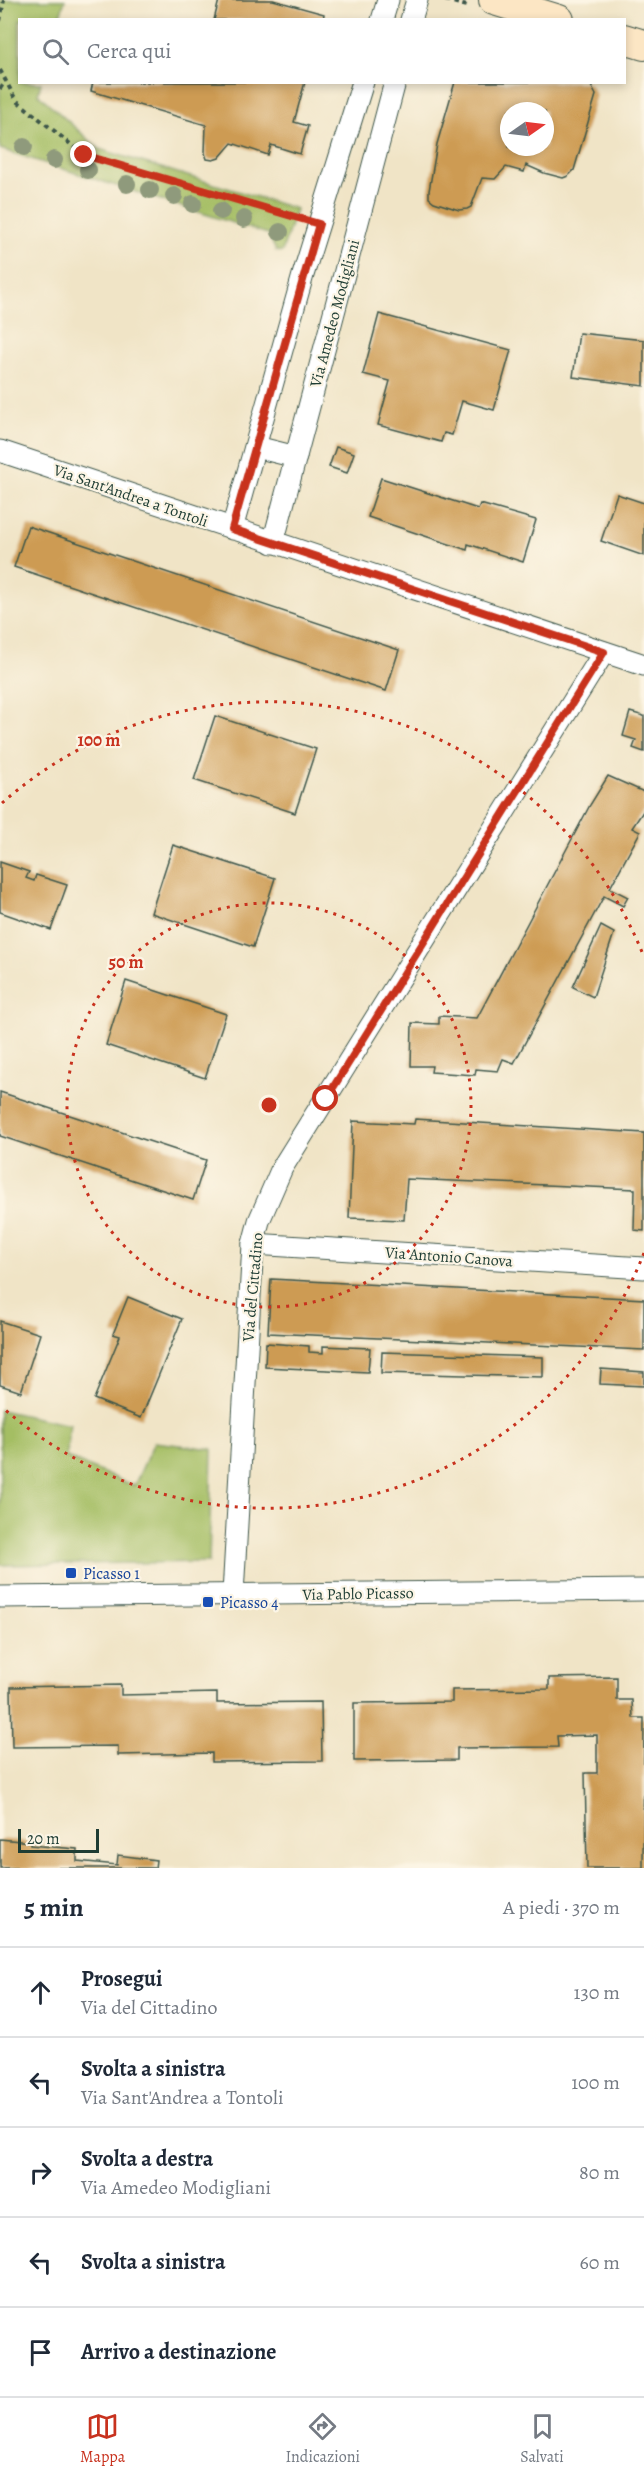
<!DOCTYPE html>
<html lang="it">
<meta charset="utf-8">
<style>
body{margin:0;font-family:Alegreya,serif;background:#f6f6f7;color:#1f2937}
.compass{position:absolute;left:500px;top:102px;width:54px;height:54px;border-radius:50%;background:#fff;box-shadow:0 3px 9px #0003;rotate:76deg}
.scale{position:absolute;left:18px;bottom:15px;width:81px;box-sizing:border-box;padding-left:6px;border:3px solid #1f3d34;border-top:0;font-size:16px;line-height:21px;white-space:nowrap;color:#1f3d34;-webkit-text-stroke:4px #fcf5e5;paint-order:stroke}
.stop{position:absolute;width:18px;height:18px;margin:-14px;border:4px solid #c8321e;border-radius:50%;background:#fff}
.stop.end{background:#c8321e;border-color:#fff;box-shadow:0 2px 6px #0008}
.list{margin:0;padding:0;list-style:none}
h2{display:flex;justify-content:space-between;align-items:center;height:78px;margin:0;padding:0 24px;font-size:26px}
h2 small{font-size:20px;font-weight:400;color:#747a83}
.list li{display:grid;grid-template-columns:39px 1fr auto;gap:18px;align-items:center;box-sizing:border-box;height:90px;padding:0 24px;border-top:2px solid #e0e1e3}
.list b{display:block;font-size:22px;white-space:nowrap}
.list p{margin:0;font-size:20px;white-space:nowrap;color:#747a83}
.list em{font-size:20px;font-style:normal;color:#747a83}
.icon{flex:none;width:33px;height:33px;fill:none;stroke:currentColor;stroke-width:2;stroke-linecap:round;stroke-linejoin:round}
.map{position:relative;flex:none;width:644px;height:1868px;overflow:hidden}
.search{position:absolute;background:#fff;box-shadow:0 3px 9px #0003;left:18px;right:18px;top:18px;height:66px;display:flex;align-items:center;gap:15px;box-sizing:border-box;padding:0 21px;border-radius:0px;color:#747a83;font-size:22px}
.sheet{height:528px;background:#fff}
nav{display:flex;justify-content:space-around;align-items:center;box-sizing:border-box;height:84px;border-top:2px solid #e0e1e3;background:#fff;font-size:16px;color:#747a83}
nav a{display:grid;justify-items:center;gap:3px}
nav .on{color:#c8321e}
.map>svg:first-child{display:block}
.green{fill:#a4be64;stroke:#627e4c;stroke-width:1.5}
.building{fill:#cd9b53;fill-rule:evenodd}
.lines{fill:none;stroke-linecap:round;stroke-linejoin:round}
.street-casing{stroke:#3e564a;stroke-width:23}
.secondary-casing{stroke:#3e564a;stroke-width:32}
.path{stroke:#3e564a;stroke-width:4;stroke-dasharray:4.5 4.5;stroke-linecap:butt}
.street{stroke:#fff;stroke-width:21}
.secondary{stroke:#fce6c4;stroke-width:30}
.tree{fill:#8f9a7c}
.route{stroke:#c8321e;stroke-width:8}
.ring{fill:none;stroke:#c8321e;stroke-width:3;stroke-dasharray:3 6}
.transit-dot{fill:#1a4fb4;stroke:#fcf5e5;stroke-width:2}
.labels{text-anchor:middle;stroke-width:4.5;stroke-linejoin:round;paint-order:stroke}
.street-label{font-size:16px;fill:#1f3d34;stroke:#fcf5e5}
.transit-label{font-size:16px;fill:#164399;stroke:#fcf5e5;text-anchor:start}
.centre{fill:#c8321e;stroke:#fcf5e5;stroke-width:3}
.ring-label{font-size:18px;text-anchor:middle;font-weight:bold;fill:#c8321e;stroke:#fcf5e5;stroke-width:4.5;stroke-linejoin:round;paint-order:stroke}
</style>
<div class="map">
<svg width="644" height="1868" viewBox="0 0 644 1868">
<rect width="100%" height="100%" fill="#fcf5e5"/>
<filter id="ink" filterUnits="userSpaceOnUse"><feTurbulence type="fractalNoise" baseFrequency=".0167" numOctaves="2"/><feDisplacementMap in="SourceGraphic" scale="12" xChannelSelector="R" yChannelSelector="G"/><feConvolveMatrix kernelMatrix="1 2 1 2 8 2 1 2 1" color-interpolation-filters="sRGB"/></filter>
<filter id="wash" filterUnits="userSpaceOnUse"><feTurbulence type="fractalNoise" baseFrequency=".008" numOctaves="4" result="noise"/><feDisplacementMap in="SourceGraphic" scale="24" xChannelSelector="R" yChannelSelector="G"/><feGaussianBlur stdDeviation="1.35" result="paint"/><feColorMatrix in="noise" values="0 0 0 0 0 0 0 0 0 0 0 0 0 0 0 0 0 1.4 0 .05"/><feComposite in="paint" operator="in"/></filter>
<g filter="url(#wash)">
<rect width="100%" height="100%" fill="#f0e4c6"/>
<g class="green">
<polygon points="0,0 65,0 59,19 20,20 20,82 41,83 38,94 99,149 296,209 282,252 276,251 268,234 0,149"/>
<polygon points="0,1410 70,1425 66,1457 134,1486 154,1442 212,1449 209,1562 0,1565"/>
</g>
<g id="blocks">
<g class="building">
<polygon points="219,0 273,0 324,14 323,20 214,20"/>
<polygon points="93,82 305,82 294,122 308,126 300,154 271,145 268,155 232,143 219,158 213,160 207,159 205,153 206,125 91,91"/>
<path d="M455,82H582L590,84L596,95L574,170L568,176L563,178L544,173L526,165L524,172L506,167L495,179L482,178L471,207L467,209L459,210L434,202L429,198V191L437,144ZM509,111H545V147H509Z"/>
<polygon points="379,314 511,350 494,410 462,401 452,435 444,433 441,442 378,425 390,381 363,374"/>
<polygon points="579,333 644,340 644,386 573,377"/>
<polygon points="336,447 354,453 347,473 329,467"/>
<polygon points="381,478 478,509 480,504 536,520 523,562 468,544 467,550 368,517"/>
<polygon points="617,494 644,503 644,556 601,541"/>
<polygon points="28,526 399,650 386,691 14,567"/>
<polygon points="630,712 644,716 644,752 633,748 636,740 623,736"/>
<polygon points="215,716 316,749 295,813 194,780"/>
<polygon points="608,776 644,792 644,810 632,828 640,832 610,888 628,897 623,906 604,896 514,1063 503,1059 498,1071 476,1069 475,1075 431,1072 432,1066 411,1066 412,1023 439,1024 439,1016 477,1018 590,805"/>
<polygon points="173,845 275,878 253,947 151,913"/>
<polygon points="0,862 29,872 26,878 34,881 36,875 67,885 51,930 0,912"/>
<polygon points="601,926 614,933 593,997 573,987"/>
<polygon points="126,981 226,1014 205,1078 106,1045"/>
<polygon points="0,1092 206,1160 193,1200 0,1136"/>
<polygon points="415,1119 644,1133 644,1231 634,1230 635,1189 407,1179 404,1220 349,1218 353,1121 414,1124"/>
<polygon points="271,1279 644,1299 644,1350 268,1333"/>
<polygon points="128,1297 182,1319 141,1418 94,1399 120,1336 113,1334"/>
<polygon points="0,1321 40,1334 21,1392 0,1385"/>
<polygon points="266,1343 309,1346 309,1352 323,1353 323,1346 370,1348 368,1372 265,1367"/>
<polygon points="382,1352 543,1357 543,1377 381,1373"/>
<polygon points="601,1369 644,1372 644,1386 600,1384"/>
<polygon points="617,1677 617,1700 632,1700 633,1718 644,1718 643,1868 587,1868 585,1773 597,1773 597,1735 557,1736 558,1747 457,1748 457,1760 354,1761 354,1703 452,1702 452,1690 549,1689 549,1678"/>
<polygon points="121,1685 121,1695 217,1693 217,1703 321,1702 322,1761 212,1762 212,1753 118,1755 118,1746 12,1747 11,1687"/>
<polygon points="0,1839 30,1842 30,1845 77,1849 77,1861 117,1865 118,1855 156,1860 155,1868 0,1868"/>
</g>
</g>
</g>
<g filter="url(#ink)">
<use href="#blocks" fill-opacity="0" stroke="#3e564a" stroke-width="1.5"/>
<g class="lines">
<g class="street-casing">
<g id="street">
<polyline points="382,20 388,0"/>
<polyline points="411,20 417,0"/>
<polyline points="256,447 296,457"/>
<polyline points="0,451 644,665"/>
<polyline points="232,529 303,275 363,82"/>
<polyline points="273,543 395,82"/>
<polyline points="253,1244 644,1268"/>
<polyline points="233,1594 253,1244 259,1221 282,1168 604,652"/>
<polyline points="0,1597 644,1590"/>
</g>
</g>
<g class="secondary-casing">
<g id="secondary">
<polyline points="494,0 559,20"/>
<polyline points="624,39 644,45"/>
</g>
</g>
<g class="path">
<polyline points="445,0 467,6"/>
<polyline points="0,21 4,0"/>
<polyline points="0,70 16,100 84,155 298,218"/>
<polyline points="0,89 5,81"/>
</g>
<use href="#street" class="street"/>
<use href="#secondary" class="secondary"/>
</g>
<g class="tree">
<circle cx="24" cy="147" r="9"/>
<circle cx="54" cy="160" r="9"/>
<circle cx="88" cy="170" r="9"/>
<circle cx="127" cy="184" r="9"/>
<circle cx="150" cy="190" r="9"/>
<circle cx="174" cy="196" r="9"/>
<circle cx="193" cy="204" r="9"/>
<circle cx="221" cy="211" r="9"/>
<circle cx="244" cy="219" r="9"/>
<circle cx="280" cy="232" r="9"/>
</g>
</g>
<g class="lines" filter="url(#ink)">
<polyline class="route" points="84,155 319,224 232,529 604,652 326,1099"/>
</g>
<g class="ring">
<circle cx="269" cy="1105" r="202"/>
<path d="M644 1253A403 403 0 0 1 2 1407M2 803A403 403 0 0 1 644 957"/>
</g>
<g class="transit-dot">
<rect x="65" y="1567" width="12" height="12" rx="3"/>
<rect x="202" y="1596" width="12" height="12" rx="3"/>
</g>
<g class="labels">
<g class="street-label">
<text transform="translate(334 313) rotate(-75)" y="6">Via Amedeo Modigliani</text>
<text transform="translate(131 495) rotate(19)" y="6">Via Sant'Andrea a Tontoli</text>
<text transform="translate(449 1256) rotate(4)" y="6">Via Antonio Canova</text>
<text transform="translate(252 1287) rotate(-85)" y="6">Via del Cittadino</text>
<text transform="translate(358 1593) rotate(-1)" y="6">Via Pablo Picasso</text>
</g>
<g class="transit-label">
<text x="83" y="1579">Picasso 1</text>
<text x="220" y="1608">Picasso 4</text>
</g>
</g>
<circle cx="269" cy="1105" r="9" class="centre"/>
<g class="ring-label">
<text x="99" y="746">100 m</text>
<text x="126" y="968">50 m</text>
</g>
</svg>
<svg class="compass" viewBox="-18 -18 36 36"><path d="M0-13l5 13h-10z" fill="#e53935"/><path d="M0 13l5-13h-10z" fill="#747a83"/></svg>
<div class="scale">20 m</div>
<div class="stop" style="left:326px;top:1099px"></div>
<div class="stop end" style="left:84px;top:155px"></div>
<div class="search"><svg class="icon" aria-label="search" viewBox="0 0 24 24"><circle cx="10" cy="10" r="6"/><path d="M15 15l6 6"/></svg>Cerca qui</div>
</div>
<section class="sheet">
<h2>5 min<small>A piedi · 370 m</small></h2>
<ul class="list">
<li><svg class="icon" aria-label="ahead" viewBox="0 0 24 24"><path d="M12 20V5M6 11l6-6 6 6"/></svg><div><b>Prosegui</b><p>Via del Cittadino</p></div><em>130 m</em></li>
<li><svg class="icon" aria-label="left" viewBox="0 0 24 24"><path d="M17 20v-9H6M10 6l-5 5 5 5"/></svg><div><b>Svolta a sinistra</b><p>Via Sant'Andrea a Tontoli</p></div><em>100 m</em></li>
<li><svg class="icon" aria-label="right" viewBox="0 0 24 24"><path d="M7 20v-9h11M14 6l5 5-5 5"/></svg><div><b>Svolta a destra</b><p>Via Amedeo Modigliani</p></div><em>80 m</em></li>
<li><svg class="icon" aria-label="left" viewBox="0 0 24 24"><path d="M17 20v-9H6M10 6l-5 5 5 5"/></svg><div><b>Svolta a sinistra</b></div><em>60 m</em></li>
<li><svg class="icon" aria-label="arrive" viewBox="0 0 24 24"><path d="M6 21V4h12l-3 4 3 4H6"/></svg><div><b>Arrivo a destinazione</b></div></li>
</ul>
</section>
<nav>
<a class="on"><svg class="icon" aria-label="map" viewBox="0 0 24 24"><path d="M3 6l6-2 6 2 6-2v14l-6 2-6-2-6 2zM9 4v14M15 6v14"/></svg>Mappa</a>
<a><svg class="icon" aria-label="directions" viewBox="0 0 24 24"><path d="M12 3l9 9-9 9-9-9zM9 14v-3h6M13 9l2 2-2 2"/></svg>Indicazioni</a>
<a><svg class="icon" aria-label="saved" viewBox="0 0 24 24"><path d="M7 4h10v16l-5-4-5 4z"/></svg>Salvati</a>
</nav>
